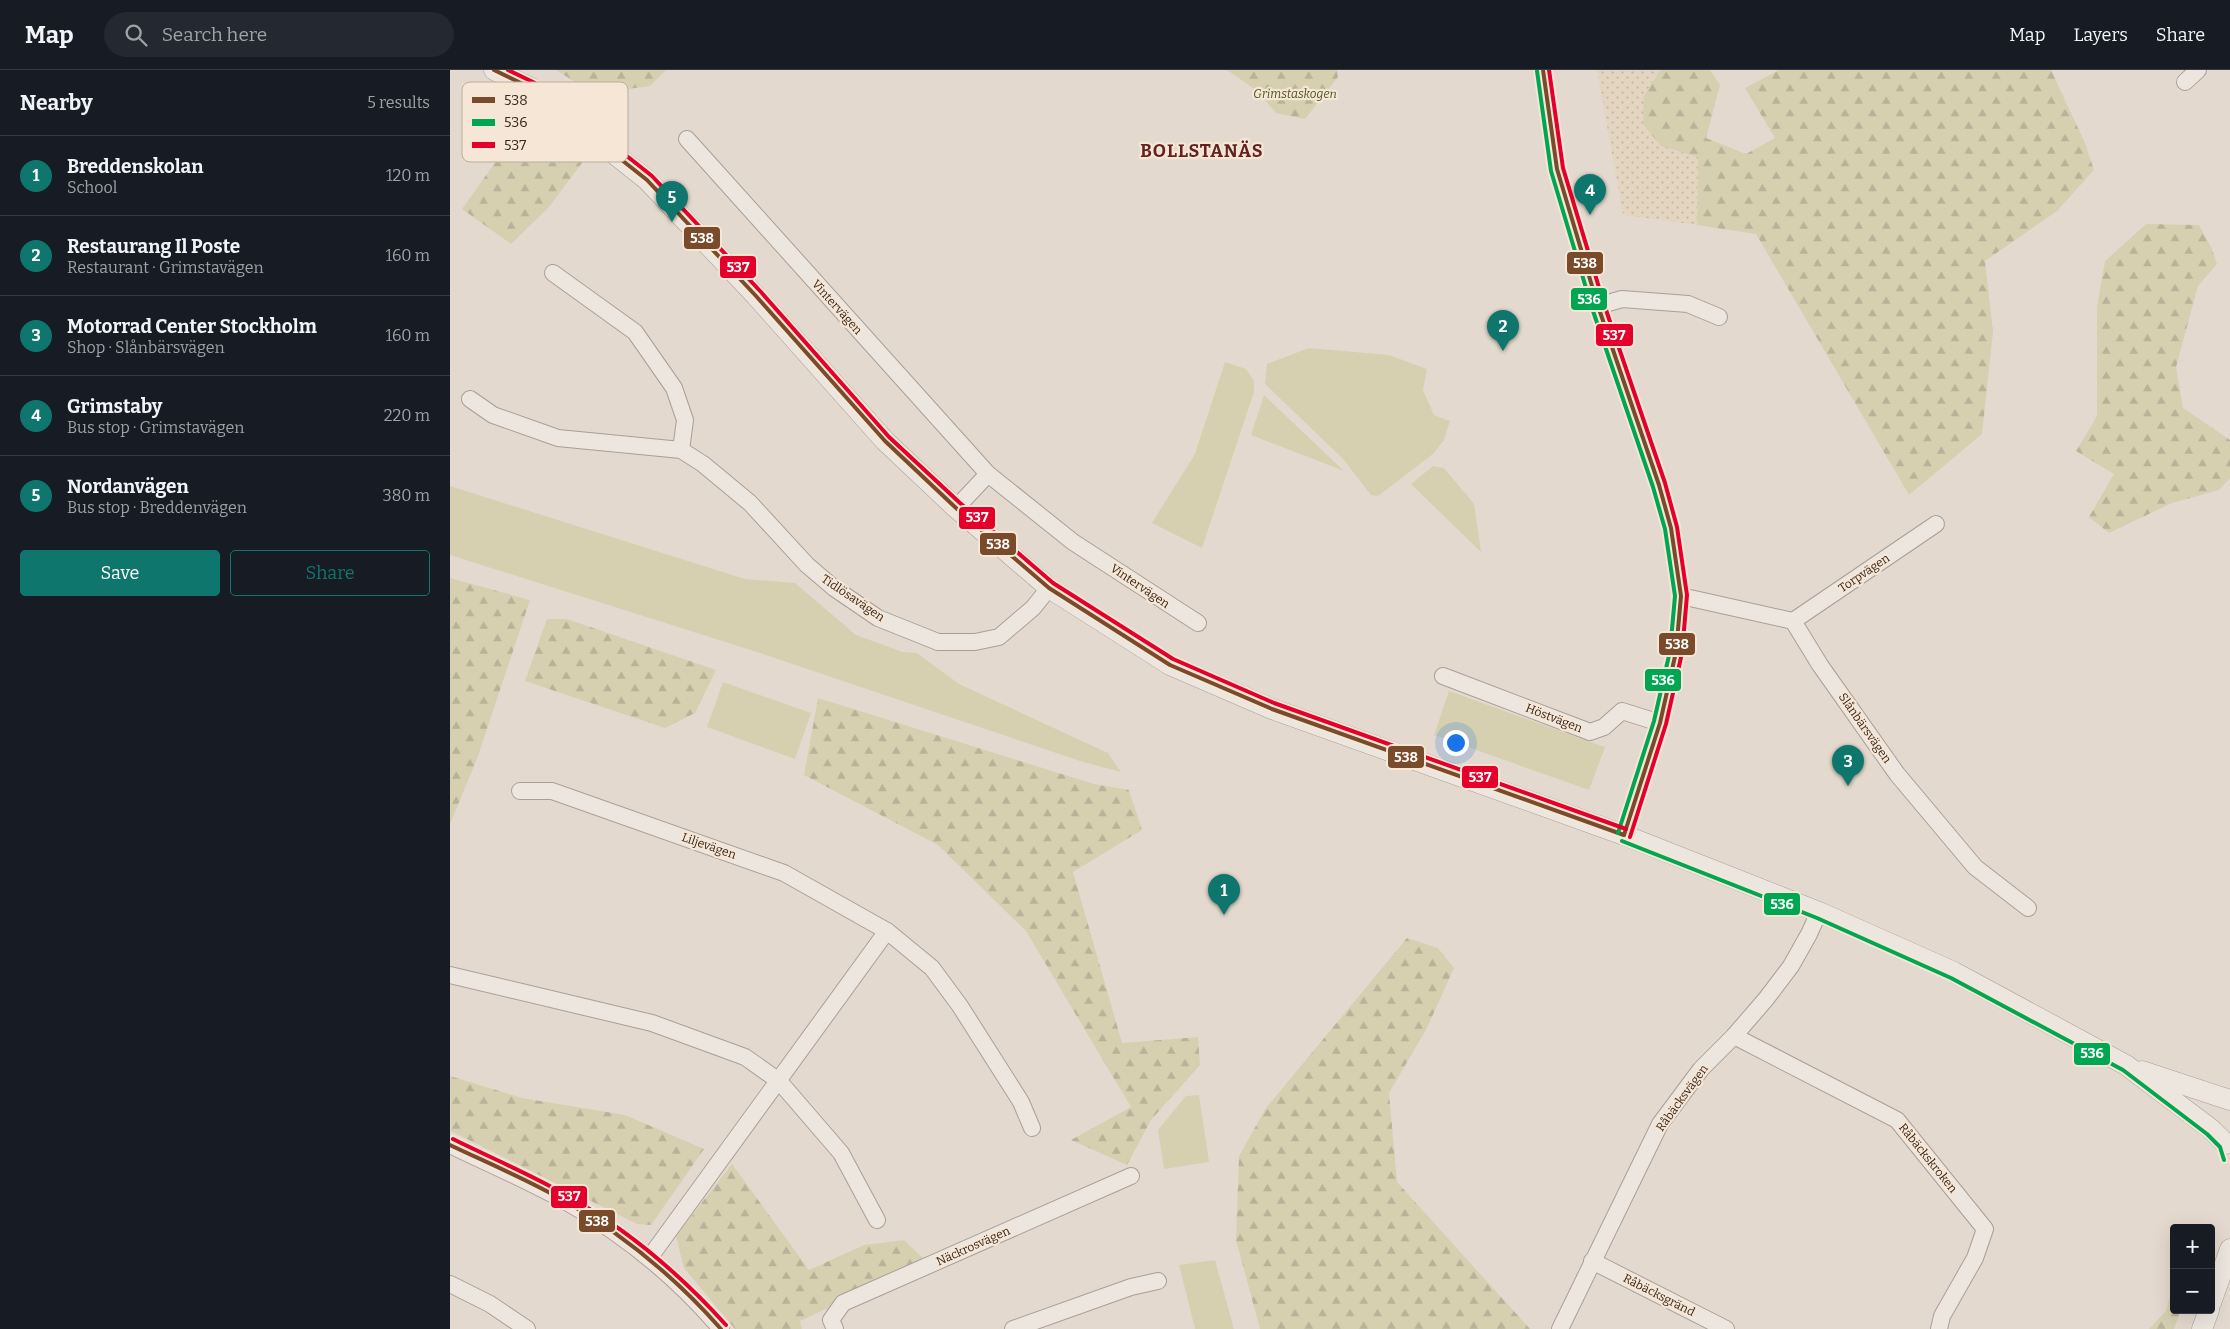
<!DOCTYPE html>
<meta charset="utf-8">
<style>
body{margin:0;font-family:Bitter,serif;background:#242831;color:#f1f3f6}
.controls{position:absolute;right:15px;bottom:15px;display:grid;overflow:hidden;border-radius:5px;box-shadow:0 5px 20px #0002}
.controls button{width:45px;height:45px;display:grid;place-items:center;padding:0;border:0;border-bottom:1px solid #363941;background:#171b24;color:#f1f3f6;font:25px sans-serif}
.you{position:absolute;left:1005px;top:672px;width:18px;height:18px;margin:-12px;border:4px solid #fff;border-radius:50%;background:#1a73e8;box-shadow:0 0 0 8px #1a73e833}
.badge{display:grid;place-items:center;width:32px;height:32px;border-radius:50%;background:#0f766e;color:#fff;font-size:16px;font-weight:700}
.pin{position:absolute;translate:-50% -41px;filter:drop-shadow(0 1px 2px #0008)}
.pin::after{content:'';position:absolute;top:26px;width:18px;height:15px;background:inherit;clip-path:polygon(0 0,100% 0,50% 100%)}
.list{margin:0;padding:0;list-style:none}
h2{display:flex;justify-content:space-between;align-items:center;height:65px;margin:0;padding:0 20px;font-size:21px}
h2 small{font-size:16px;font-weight:400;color:#9ea1a6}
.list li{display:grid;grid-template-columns:32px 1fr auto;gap:15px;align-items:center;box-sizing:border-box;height:80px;padding:0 20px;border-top:1px solid #363941}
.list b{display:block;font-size:19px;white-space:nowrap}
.list p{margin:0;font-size:16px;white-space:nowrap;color:#9ea1a6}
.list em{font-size:16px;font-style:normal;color:#9ea1a6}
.actions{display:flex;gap:10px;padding:15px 20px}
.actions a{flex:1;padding:11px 0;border:1px solid #0f766e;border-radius:5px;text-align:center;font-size:18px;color:#0f766e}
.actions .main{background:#0f766e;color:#fff}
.icon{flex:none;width:28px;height:28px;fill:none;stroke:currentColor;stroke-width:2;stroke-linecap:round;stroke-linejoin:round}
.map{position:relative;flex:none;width:1780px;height:1259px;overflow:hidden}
header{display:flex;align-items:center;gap:30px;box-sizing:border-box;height:70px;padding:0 25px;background:#171b24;border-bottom:1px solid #363941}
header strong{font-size:24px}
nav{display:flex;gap:28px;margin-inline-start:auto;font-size:18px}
.search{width:350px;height:45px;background:#242831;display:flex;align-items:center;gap:12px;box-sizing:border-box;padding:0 18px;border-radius:28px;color:#9ea1a6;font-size:19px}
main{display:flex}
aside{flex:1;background:#171b24}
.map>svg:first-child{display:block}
.farmland{fill:url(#farmland-dots)}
.green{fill:#d6d0b1}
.forest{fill:url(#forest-firs)}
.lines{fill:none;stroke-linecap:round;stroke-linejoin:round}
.minor-casing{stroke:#aa9f97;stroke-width:18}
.tertiary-casing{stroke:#aa9f97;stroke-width:21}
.minor{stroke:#ece6df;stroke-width:16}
.tertiary{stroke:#ece6df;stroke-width:20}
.bus-1-casing{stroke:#f5e6d5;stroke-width:8}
.bus-2-casing{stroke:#f5e6d5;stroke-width:8}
.bus-3-casing{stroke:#f5e6d5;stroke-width:8}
.bus-1{stroke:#7a4b2a;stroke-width:4}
.bus-2{stroke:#00a651;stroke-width:4}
.bus-3{stroke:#e4002b;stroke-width:4}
.labels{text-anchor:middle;stroke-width:4.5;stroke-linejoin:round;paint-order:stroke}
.park-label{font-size:12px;font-style:italic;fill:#505426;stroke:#f5e6d5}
.street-label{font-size:12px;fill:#38271f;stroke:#f5e6d5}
.district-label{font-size:18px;font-weight:bold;letter-spacing:1px;fill:#642220;stroke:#f5e6d5}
.key{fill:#f5e6d5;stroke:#bcad9e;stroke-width:1}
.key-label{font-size:14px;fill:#38271f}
.line-badge{stroke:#f5e6d5;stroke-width:2}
.badge-label{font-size:14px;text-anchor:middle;font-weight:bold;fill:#fff}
</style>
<header>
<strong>Map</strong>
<div class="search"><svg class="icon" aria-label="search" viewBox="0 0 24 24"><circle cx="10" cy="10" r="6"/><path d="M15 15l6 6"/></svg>Search here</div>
<nav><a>Map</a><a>Layers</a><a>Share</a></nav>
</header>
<main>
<aside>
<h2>Nearby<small>5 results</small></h2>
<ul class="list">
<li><span class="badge">1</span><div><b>Breddenskolan</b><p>School</p></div><em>120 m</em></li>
<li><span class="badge">2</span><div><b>Restaurang Il Poste</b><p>Restaurant · Grimstavägen</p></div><em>160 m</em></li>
<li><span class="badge">3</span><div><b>Motorrad Center Stockholm</b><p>Shop · Slånbärsvägen</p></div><em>160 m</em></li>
<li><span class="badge">4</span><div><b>Grimstaby</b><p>Bus stop · Grimstavägen</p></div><em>220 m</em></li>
<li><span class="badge">5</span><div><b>Nordanvägen</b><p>Bus stop · Breddenvägen</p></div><em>380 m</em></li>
</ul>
<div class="actions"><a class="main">Save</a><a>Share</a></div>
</aside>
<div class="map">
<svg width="1780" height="1259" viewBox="0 0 1780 1259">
<defs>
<pattern id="farmland-dots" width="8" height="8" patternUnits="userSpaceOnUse" patternTransform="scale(1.25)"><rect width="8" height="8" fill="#e3d5bf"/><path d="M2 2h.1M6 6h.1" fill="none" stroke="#c4b7a4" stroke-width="1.8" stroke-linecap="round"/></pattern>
<pattern id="forest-firs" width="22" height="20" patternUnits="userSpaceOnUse" patternTransform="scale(1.25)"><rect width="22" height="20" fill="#d6d0b1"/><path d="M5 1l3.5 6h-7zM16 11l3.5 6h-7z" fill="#b8b398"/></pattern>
</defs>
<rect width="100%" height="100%" fill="#e4d9ce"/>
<polygon class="farmland" points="1147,0 1210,0 1194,26 1211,76 1248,86 1247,155 1173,145"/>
<g class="green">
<polygon points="859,278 939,285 977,299 973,320 984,345 1000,351 994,370 983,384 928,426 921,425 893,389 815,314 817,294"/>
<polygon points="775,292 796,299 804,311 804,322 752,478 702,453 745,384"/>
<polygon points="814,325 894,401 801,365"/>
<polygon points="983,396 994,398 1024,434 1031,482 961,414"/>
<polygon points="0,416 295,509 345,513 406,565 453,582 467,583 509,614 658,683 671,702 630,691 310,583 0,485"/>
<polygon points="273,612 361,643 345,689 257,657"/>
<polygon points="999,621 1155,677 1139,720 984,665"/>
<polygon points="749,1025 759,1092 714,1099 708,1060 736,1026"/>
<polygon points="765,1190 784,1259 745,1259 729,1195"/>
</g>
<g class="forest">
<polygon points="106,0 216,0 200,16 163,21 133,17"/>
<polygon points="777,0 887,0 888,7 855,49 826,43 806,20"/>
<polygon points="1210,0 1260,0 1270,15 1256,68 1296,84 1325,68 1295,18 1329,0 1601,0 1635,73 1644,100 1607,141 1535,191 1543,262 1532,364 1459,425 1306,164 1247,155 1248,87 1211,76 1193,54 1194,26"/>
<polygon points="77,48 132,93 99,137 61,174 12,139"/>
<polygon points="1696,154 1749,155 1762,179 1767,194 1748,216 1726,297 1733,338 1780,370 1780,408 1769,420 1722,433 1659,463 1639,447 1664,404 1626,381 1647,346 1647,237 1655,191"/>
<polygon points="0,508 80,530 27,689 0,754"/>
<polygon points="97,549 117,549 266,600 245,643 215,658 75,611"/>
<polygon points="368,628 644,714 679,720 692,760 623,802 672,973 748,967 750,995 701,1050 677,1095 621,1070 681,1037 576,861 488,775 354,705"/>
<polygon points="957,868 988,878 1004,898 977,958 939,1023 947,1112 1080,1259 810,1259 786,1170 789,1086 816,1038"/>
<polygon points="0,1006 72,1028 175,1045 254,1079 201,1155 187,1154 1,1061"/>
<polygon points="282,1094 359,1200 414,1175 454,1170 477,1192 350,1251 352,1259 285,1259 234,1198 226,1166"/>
<polygon points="1724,1211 1724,1240 1731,1240 1724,1259 1699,1259 1716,1241"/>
</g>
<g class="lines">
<g class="minor-casing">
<g id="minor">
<polyline points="1093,0 1107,99 1148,236 1209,415 1221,458 1231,526 1226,582 1210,653 1174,765"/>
<polyline points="1735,12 1748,0"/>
<polyline points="237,69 538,404 623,472 748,553"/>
<polyline points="103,203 185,262 224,318 235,350 231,380"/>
<polyline points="1148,236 1172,229 1238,234 1269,247"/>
<polyline points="20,329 43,345 108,368 231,380 253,394 300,433 357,495 384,518 428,548 488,572 525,572 549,567 583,538 599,518"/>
<polyline points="506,438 538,404"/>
<polyline points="1231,526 1343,551 1370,595 1447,704 1525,797 1578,838"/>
<polyline points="1343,551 1486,454"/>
<polyline points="993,606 1140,662 1154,657 1172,641 1210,653"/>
<polyline points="70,721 102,721 334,803 437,861 482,898 510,936 571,1032 582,1058"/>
<polyline points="0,905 202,953 295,987 329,1011 391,1083 427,1150"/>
<polyline points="1284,966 1447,1050 1535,1159 1525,1188 1492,1246 1489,1259"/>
<path d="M0,1075C37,1093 77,1110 113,1130C174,1164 226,1206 271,1259"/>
<polyline points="200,1187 437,861"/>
<polyline points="1142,1191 1276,1259"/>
<polyline points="0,1214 40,1234 77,1259"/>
<polyline points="385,1259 381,1250 393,1233 681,1106"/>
<polyline points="563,1259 681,1217 708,1211"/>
<polyline points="1110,1259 1210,1054 1251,999 1284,966 1316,929 1341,896 1359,864 1369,842"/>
</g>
</g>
<g class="tertiary-casing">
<g id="tertiary">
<polyline points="44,0 81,18 197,110 306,226 435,371 506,438 599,518 720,595 822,639 1174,765 1369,842 1504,902 1676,995 1761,1059 1776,1074"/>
<polyline points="1692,1001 1780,1030"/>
<polyline points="1761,1233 1780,1179"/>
<polyline points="1752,1259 1759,1240"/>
</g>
</g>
<use href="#minor" class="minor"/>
<use href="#tertiary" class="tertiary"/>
<g class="bus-1-casing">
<g id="bus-1">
<polyline points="44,0 81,18 197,110 306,226 435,371 506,438 599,518 720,595 822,639 1174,765"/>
<polyline points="1093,0 1107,99 1148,236 1209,415 1221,458 1231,526 1226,582 1210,653 1174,765"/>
<path d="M0,1075C38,1093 76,1109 113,1130C173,1164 225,1207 271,1259"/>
</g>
</g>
<g class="bus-2-casing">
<g id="bus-2">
<polyline points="1087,1 1101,101 1142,238 1203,417 1215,459 1225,526 1220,581 1204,651 1168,763"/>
<polyline points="1172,771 1367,848 1501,908 1673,1000 1757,1064 1770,1077 1774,1090"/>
</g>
</g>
<g class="bus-3-casing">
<g id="bus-3">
<polyline points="58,0 85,13 202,106 311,222 439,367 510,433 603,513 723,589 824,633 1176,759"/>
<polyline points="1099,0 1113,98 1154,234 1215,413 1227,457 1237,525 1232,583 1216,654 1180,767"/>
<path d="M3,1069C41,1088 80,1104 116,1125C177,1159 229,1203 276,1255"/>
</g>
</g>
<use href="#bus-1" class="bus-1"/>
<use href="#bus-2" class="bus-2"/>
<use href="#bus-3" class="bus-3"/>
</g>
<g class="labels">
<g class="park-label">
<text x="845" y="28">Grimstaskogen</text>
</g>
<g class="street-label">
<text transform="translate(387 237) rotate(48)" y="4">Vintervägen</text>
<text transform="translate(1414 503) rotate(-34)" y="4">Torpvägen</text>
<text transform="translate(690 516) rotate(34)" y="4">Vintervägen</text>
<text transform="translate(403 528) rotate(34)" y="4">Tidlösavägen</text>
<text transform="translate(1104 648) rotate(21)" y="4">Höstvägen</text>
<text transform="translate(1415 658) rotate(55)" y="4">Slånbärsvägen</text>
<text transform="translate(259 776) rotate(19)" y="4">Liljevägen</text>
<text transform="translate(1232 1028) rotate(-54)" y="4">Råbäcksvägen</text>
<text transform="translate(1478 1088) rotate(51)" y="4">Råbäckskroken</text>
<text transform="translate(523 1176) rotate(-24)" y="4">Näckrosvägen</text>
<text transform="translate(1209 1225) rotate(27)" y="4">Råbäcksgränd</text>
</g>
<g class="district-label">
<text x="752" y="87">BOLLSTANÄS</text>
</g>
</g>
<rect x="12" y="12" width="166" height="80" rx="8" class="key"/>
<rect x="22" y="27" width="23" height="6" fill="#7a4b2a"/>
<rect x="22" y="49" width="23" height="7" fill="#00a651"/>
<rect x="22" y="72" width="23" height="6" fill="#e4002b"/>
<g class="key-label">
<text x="54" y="35">538</text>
<text x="54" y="57">536</text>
<text x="54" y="80">537</text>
</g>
<g class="line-badge">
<rect x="233" y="156" width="38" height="24" rx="5" fill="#7a4b2a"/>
<rect x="1116" y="181" width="38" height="24" rx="5" fill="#7a4b2a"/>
<rect x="269" y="185" width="38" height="24" rx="5" fill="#e4002b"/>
<rect x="1120" y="217" width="38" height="24" rx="5" fill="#00a651"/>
<rect x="1145" y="253" width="39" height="24" rx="5" fill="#e4002b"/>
<rect x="508" y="436" width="38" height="24" rx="5" fill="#e4002b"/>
<rect x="529" y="462" width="38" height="24" rx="5" fill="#7a4b2a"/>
<rect x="1208" y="562" width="38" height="24" rx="5" fill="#7a4b2a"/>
<rect x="1194" y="598" width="38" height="24" rx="5" fill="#00a651"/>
<rect x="937" y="675" width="38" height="24" rx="5" fill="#7a4b2a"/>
<rect x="1011" y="695" width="38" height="24" rx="5" fill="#e4002b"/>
<rect x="1313" y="822" width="38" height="24" rx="5" fill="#00a651"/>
<rect x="1623" y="972" width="38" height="24" rx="5" fill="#00a651"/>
<rect x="100" y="1115" width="38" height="24" rx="5" fill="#e4002b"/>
<rect x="128" y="1139" width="38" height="24" rx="5" fill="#7a4b2a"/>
</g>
<g class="badge-label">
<text x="252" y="173">538</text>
<text x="1135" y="198">538</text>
<text x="288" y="202">537</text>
<text x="1139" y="234">536</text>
<text x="1164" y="270">537</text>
<text x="527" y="452">537</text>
<text x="548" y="479">538</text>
<text x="1227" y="579">538</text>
<text x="1213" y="615">536</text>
<text x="956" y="692">538</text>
<text x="1030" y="712">537</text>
<text x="1332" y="839">536</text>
<text x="1642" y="988">536</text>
<text x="119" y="1131">537</text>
<text x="147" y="1156">538</text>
</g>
</svg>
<div class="controls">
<button>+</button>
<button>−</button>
</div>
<div class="you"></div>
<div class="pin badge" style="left:774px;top:845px">1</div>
<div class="pin badge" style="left:1053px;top:281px">2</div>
<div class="pin badge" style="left:1398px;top:716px">3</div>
<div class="pin badge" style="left:1140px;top:145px">4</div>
<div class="pin badge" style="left:222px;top:152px">5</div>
</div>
</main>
